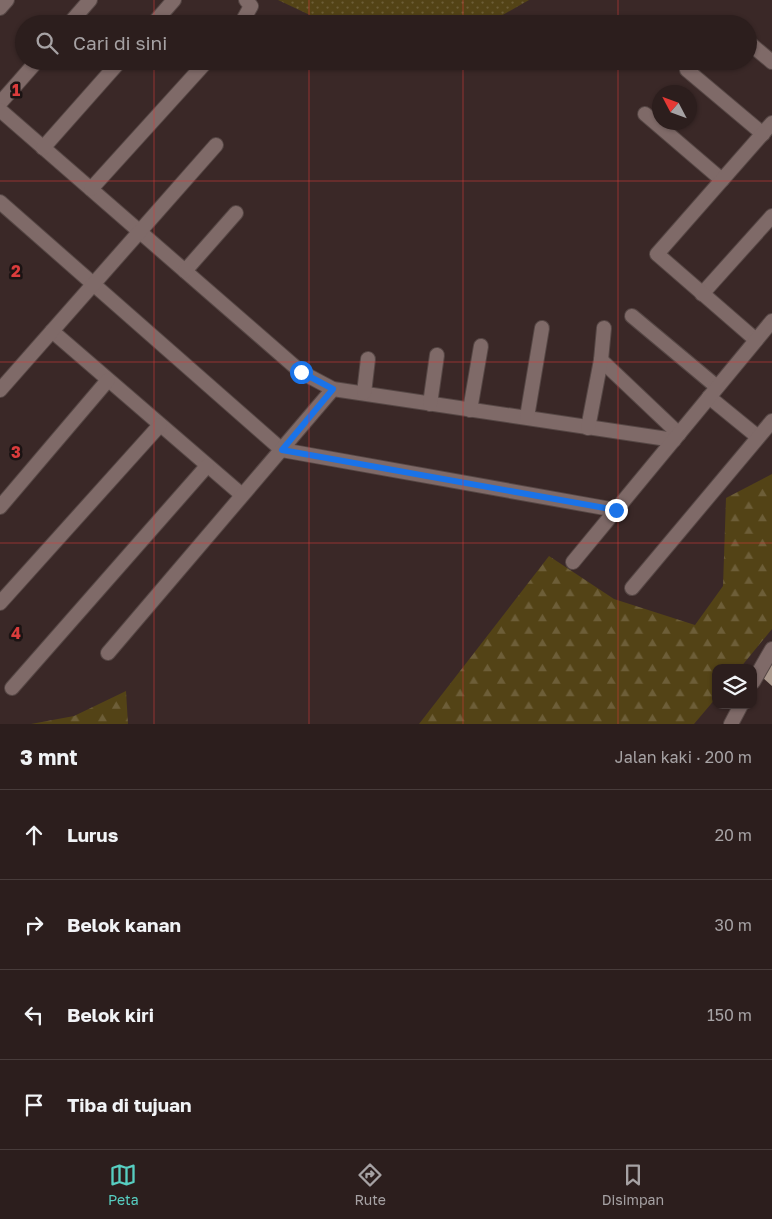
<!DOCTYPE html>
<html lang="id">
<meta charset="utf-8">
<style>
body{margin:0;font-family:"Golos Text",sans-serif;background:#382b2a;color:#f1f3f6}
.controls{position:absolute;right:15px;bottom:15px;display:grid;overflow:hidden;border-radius:10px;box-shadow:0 1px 4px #0004}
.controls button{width:45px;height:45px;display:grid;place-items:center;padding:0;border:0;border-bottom:1px solid #483c3b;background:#2c1e1d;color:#f1f3f6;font:25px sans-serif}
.compass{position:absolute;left:652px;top:85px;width:45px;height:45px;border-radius:50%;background:#2c1e1d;box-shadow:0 1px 4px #0004;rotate:311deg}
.stop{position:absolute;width:15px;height:15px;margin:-11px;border:4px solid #1a73e8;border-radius:50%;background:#fff}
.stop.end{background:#1a73e8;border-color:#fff;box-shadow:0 1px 5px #0008}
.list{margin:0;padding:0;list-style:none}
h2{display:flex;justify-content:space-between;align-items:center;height:65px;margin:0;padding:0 20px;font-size:21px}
h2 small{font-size:16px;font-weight:400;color:#a6a2a4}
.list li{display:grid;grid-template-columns:32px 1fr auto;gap:15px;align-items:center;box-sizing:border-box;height:90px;padding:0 20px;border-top:1px solid #483c3b}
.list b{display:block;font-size:19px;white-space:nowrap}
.list em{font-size:16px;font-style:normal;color:#a6a2a4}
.icon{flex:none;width:28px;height:28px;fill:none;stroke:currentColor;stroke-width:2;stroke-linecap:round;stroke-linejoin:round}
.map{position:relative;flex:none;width:772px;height:724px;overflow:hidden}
.search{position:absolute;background:#2c1e1d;box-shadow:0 1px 4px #0004;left:15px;right:15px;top:15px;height:55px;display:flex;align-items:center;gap:12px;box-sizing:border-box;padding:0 18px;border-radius:28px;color:#a6a2a4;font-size:19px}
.sheet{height:425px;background:#2c1e1d}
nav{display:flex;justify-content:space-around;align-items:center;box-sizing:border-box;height:70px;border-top:1px solid #483c3b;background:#2c1e1d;font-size:14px;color:#a6a2a4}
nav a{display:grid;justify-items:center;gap:2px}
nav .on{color:#57cec1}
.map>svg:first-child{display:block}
.grass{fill:url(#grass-dots)}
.forest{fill:url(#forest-firs)}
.building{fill:#aa988c}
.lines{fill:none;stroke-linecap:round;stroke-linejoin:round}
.minor-casing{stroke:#564745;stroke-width:16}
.minor{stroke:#7f6a68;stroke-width:14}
.route{stroke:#1a73e8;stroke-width:6}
.grid{fill:none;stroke:#da3c3c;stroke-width:1;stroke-opacity:0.55}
.grid-label{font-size:16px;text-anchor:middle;font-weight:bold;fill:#da3c3c;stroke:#1b1313;stroke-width:5;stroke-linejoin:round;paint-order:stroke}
</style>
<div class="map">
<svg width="772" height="724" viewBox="0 0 772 724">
<defs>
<pattern id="grass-dots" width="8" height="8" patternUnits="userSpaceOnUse" patternTransform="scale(1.25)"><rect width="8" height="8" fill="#534316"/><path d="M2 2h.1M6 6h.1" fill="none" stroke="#6d5e38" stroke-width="1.8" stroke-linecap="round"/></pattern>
<pattern id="forest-firs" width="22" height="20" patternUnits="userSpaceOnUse" patternTransform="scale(1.25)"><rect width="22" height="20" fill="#534316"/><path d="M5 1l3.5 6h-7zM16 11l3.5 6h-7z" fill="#6d5e38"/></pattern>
</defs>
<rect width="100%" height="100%" fill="#3a2827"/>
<polygon class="grass" points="278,0 529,0 487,24 329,24"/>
<g class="forest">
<polygon points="772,474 772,629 740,668 716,668 716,698 694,724 419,724 549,556 614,599 695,625 723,586 726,498"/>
<polygon points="126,691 128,724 31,724 74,716"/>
</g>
<polygon class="building" points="772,664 772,686 761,676"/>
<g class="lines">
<g class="minor-casing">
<g id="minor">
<polyline points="0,8 7,0"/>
<polyline points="69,24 90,0"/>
<polyline points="153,24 174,0"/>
<polyline points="241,24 251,6 246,0"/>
<polyline points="748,42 772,62"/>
<polyline points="687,70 763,134"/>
<polyline points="0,103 37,61"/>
<polyline points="0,110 301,372 333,389 674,440"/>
<polyline points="645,114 722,180"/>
<polyline points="43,148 120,61"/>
<polyline points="91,189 207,61"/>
<polyline points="0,202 282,450 616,510"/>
<polyline points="185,271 236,213"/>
<polyline points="702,294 772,216"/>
<polyline points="632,316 717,387"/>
<polyline points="52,331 242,495"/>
<polyline points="756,340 657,254 772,123"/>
<polyline points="601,360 679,434"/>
<polyline points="0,390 216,145"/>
<polyline points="364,393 368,359"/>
<polyline points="709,397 758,437"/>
<polyline points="430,404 437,355"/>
<polyline points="470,410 481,346"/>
<polyline points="527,417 542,328"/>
<polyline points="588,428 601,360 604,328"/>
<polyline points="0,507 108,380"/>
<polyline points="573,562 772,321"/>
<polyline points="632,588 772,421"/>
<polyline points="0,603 160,425"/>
<polyline points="108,653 333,389"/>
<polyline points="753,682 772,649"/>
<polyline points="12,688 207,466"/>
<polyline points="731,724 741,705"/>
</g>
</g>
<use href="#minor" class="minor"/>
</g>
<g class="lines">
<polyline class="route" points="301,372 333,389 282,450 616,510"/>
</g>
<path class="grid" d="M154,0V24M309,0V24M463,0V24M618,0V24M154,61V724M309,61V724M463,61V724M618,61V724M0,181H772M0,362H772M0,543H772"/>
<g class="grid-label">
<text x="16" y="96">1</text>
<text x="16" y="277">2</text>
<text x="16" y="458">3</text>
<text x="16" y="639">4</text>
</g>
</svg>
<div class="controls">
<button><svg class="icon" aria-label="layers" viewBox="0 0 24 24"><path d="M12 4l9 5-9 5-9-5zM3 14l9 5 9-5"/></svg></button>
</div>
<svg class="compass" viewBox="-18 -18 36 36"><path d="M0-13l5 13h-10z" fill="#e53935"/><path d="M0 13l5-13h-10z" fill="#a6a2a4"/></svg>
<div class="stop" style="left:301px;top:372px"></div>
<div class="stop end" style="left:616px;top:510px"></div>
<div class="search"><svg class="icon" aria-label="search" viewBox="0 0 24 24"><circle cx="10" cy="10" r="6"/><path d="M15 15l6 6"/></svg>Cari di sini</div>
</div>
<section class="sheet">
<h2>3 mnt<small>Jalan kaki · 200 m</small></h2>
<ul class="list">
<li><svg class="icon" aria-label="ahead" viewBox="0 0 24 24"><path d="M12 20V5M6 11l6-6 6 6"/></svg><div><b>Lurus</b></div><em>20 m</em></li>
<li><svg class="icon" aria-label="right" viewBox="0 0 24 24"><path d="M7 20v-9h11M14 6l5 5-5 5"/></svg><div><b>Belok kanan</b></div><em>30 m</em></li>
<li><svg class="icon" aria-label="left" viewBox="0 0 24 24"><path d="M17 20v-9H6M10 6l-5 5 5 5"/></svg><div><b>Belok kiri</b></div><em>150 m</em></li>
<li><svg class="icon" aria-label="arrive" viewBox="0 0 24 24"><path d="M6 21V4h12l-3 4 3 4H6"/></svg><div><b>Tiba di tujuan</b></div></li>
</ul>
</section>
<nav>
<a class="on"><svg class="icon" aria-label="map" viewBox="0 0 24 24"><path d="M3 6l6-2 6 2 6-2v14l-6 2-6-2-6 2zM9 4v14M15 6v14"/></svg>Peta</a>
<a><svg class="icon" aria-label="directions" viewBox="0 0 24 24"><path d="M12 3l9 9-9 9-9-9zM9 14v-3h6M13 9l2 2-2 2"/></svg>Rute</a>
<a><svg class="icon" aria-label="saved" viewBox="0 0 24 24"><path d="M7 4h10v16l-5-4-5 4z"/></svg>Disimpan</a>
</nav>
